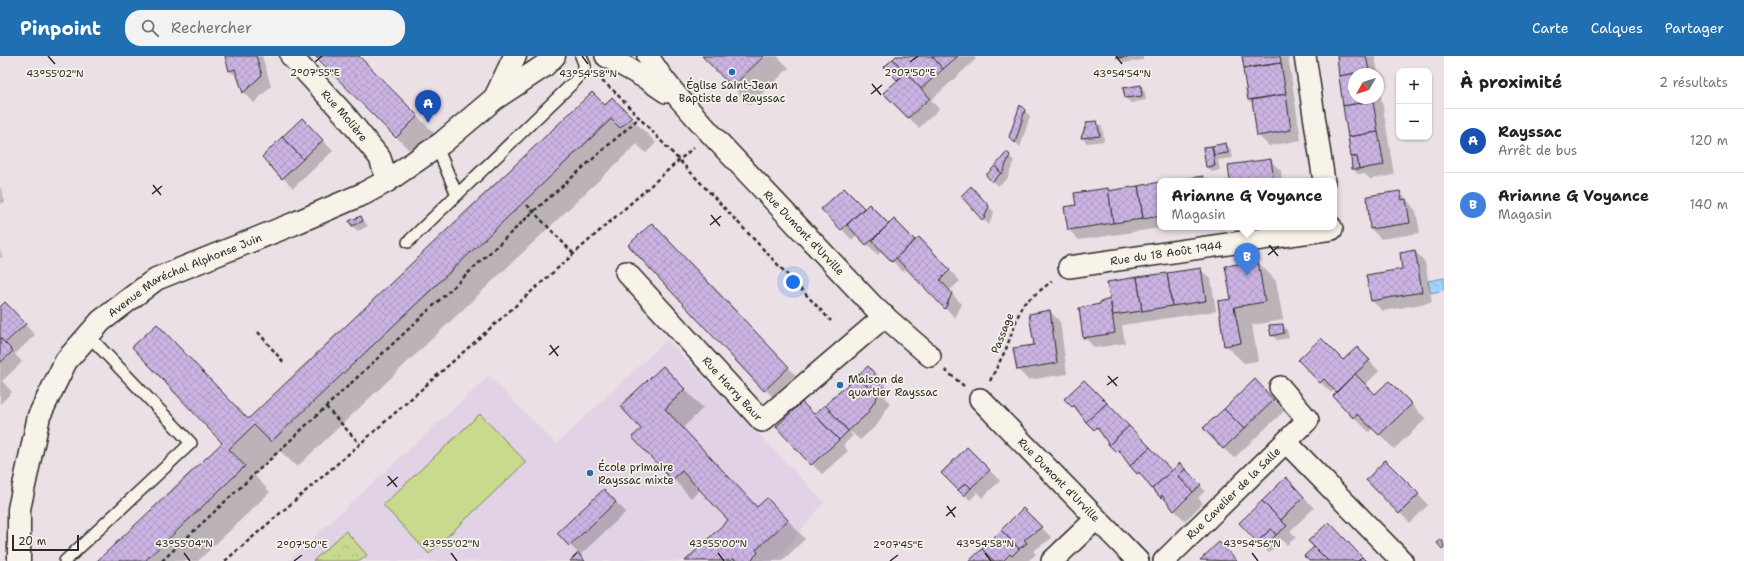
<!DOCTYPE html>
<html lang="fr">
<meta charset="utf-8">
<style>
body{margin:0;font-family:"Shantell Sans",sans-serif;background:#f2f2f2;color:#202124}
.controls{position:absolute;right:12px;top:12px;display:grid;overflow:hidden;border-radius:8px;box-shadow:0 1px 3px #0004}
.controls button{width:36px;height:36px;display:grid;place-items:center;padding:0;border:0;border-bottom:1px solid #e0e0e0;background:#fff;color:#202124;font:20px sans-serif}
.compass{position:absolute;left:1348px;top:12px;width:36px;height:36px;border-radius:50%;background:#fff;box-shadow:0 1px 3px #0004;rotate:231deg}
.scale{position:absolute;left:12px;bottom:10px;width:67px;box-sizing:border-box;padding-left:4px;border:2px solid #2b2b2b;border-top:0;font-size:11px;line-height:14px;white-space:nowrap;color:#2b2b2b;-webkit-text-stroke:3px #f7f3e8;paint-order:stroke}
.you{position:absolute;left:793px;top:226px;width:14px;height:14px;margin:-10px;border:3px solid #fff;border-radius:50%;background:#1a73e8;box-shadow:0 0 0 6px #1a73e833}
.badge{display:grid;place-items:center;width:26px;height:26px;border-radius:50%;background:#1f6fb2;color:#fff;font-size:13px;font-weight:700}
.pin{position:absolute;translate:-50% -33px;filter:drop-shadow(0 1px 2px #0008)}
.pin::after{content:'';position:absolute;top:21px;width:14px;height:12px;background:inherit;clip-path:polygon(0 0,100% 0,50% 100%)}
.popup{position:absolute;left:1157px;top:122px;width:180px;height:52px;box-sizing:border-box;display:grid;place-content:center;border-radius:8px;background:#fff;filter:drop-shadow(0 1px 3px #0005);font-size:13px;white-space:nowrap;color:#757577}
.popup b{font-size:15px;color:#202124}
.popup::after{content:'';position:absolute;left:50%;top:100%;margin-left:-8px;border:8px solid transparent;border-top-color:#fff}
.list{margin:0;padding:0;list-style:none}
h2{display:flex;justify-content:space-between;align-items:center;height:52px;margin:0;padding:0 16px;font-size:17px}
h2 small{font-size:13px;font-weight:400;color:#757577}
.list li{display:grid;grid-template-columns:26px 1fr auto;gap:12px;align-items:center;box-sizing:border-box;height:64px;padding:0 16px;border-top:1px solid #e0e0e0}
.list b{display:block;font-size:15px;white-space:nowrap}
.list p{margin:0;font-size:13px;white-space:nowrap;color:#757577}
.list em{font-size:13px;font-style:normal;color:#757577}
.icon{flex:none;width:22px;height:22px;fill:none;stroke:currentColor;stroke-width:2;stroke-linecap:round;stroke-linejoin:round}
.map{position:relative;flex:none;width:1444px;height:505px;overflow:hidden}
header{display:flex;align-items:center;gap:24px;box-sizing:border-box;height:56px;padding:0 20px;background:#1f6fb2;color:#fff}
header strong{font-size:19px}
nav{display:flex;gap:22px;margin-inline-start:auto;font-size:14px}
.search{width:280px;height:36px;background:#f2f2f2;display:flex;align-items:center;gap:10px;box-sizing:border-box;padding:0 14px;border-radius:16px;color:#757577;font-size:15px}
main{display:flex}
aside{flex:1;background:#fff}
.map>svg:first-child{display:block}
.built{fill:#e1d2e5}
.forest{fill:url(#forest-crowns);stroke:#7a825c}
.pitch{fill:#c9d98d;stroke:#7a825c}
.water{fill:url(#water-ripples);stroke:#728faa}
.shadow{fill:#0003}
.building{fill:url(#building-cross-hatch);stroke:#2b2b2b}
.lines{fill:none;stroke-linecap:round;stroke-linejoin:round}
.lane-casing{stroke:#2b2b2b;stroke-width:14}
.street-casing{stroke:#2b2b2b;stroke-width:24}
.secondary-casing{stroke:#2b2b2b;stroke-width:25}
.path{stroke:#2b2b2b;stroke-width:2.5;stroke-dasharray:4 3;stroke-linecap:butt}
.lane{stroke:#f7f3e8;stroke-width:11}
.street{stroke:#f7f3e8;stroke-width:21}
.secondary{stroke:#f7f3e8;stroke-width:22}
.ticks{fill:none;stroke:#2b2b2b;stroke-width:1.5}
.poi-dot{fill:#1f6fb2;stroke:#f7f3e8;stroke-width:1.5}
.labels{text-anchor:middle;stroke-width:3.5;stroke-linejoin:round;paint-order:stroke}
.poi-label{font-size:11px;fill:#2b2b2b;stroke:#f7f3e8;text-anchor:start}
.street-label{font-size:11px;fill:#2b2b2b;stroke:#f7f3e8}
.ticks-label{font-size:10px;text-anchor:middle;fill:#2b2b2b;stroke:#f7f3e8;stroke-width:3.5;stroke-linejoin:round;paint-order:stroke}
</style>
<header>
<strong>Pinpoint</strong>
<div class="search"><svg class="icon" aria-label="search" viewBox="0 0 24 24"><circle cx="10" cy="10" r="6"/><path d="M15 15l6 6"/></svg>Rechercher</div>
<nav><a>Carte</a><a>Calques</a><a>Partager</a></nav>
</header>
<main>
<div class="map">
<svg width="1444" height="505" viewBox="0 0 1444 505">
<defs>
<pattern id="forest-crowns" width="20" height="18" patternUnits="userSpaceOnUse"><rect width="20" height="18" fill="#c9d98d"/><path d="M2 6a3 3 0 1 1 6 0M12 15a3 3 0 1 1 6 0" fill="none" stroke="#adba7a"/></pattern>
<pattern id="water-ripples" width="26" height="14" patternUnits="userSpaceOnUse"><rect width="26" height="14" fill="#a2d2fe"/><path d="M2 4q2-2 4 0t4 0M15 11q2-2 4 0t4 0" fill="none" stroke="#8cb4da"/></pattern>
<pattern id="building-cross-hatch" width="8" height="8" patternUnits="userSpaceOnUse"><rect width="8" height="8" fill="#cbb3e3"/><path d="M0 0l8 8M0 8l8-8" fill="none" stroke="#ae9ac3"/></pattern>
</defs>
<rect width="100%" height="100%" fill="#eae0e6"/>
<filter id="ink" filterUnits="userSpaceOnUse"><feTurbulence type="fractalNoise" baseFrequency=".025" numOctaves="2"/><feDisplacementMap in="SourceGraphic" scale="8" xChannelSelector="R" yChannelSelector="G"/><feConvolveMatrix kernelMatrix="1 2 1 2 8 2 1 2 1" color-interpolation-filters="sRGB"/></filter>
<g filter="url(#ink)">
<polygon class="built" points="667,284 824,446 776,505 288,505 489,320 556,388"/>
<polygon class="forest" points="346,475 367,499 360,505 313,505"/>
<polygon class="pitch" points="480,358 526,406 429,498 383,449"/>
<polygon class="water" points="1444,222 1444,234 1431,237 1428,225"/>
<g class="shadow">
<polygon points="226,0 262,0 271,30 254,47 244,37 240,24 230,15"/>
<polygon points="316,0 358,0 440,83 419,104"/>
<polygon points="703,0 777,0 789,12 750,49"/>
<polygon points="897,0 973,0 976,3 931,44 939,53 919,72 885,37 899,24 886,11"/>
<polygon points="1117,0 1143,0 1143,4 1123,7"/>
<polygon points="1243,0 1288,0 1301,84 1269,90 1258,79 1253,48 1249,44"/>
<polygon points="1337,0 1375,0 1378,18 1354,18 1354,42 1378,42 1378,21 1394,119 1370,123 1365,118 1358,118 1353,113"/>
<polygon points="1140,30 1145,36 1146,44 1131,47 1126,42"/>
<polygon points="612,42 656,87 646,97 637,88 297,411 280,395 254,419 270,436 198,505 99,505 248,363"/>
<polygon points="1021,51 1030,60 1020,91 1010,81"/>
<polygon points="302,63 333,95 293,132 263,101"/>
<polygon points="1097,66 1102,71 1104,85 1087,87 1082,82"/>
<polygon points="1226,88 1231,94 1233,102 1218,104 1220,114 1212,116 1207,111 1204,92"/>
<polygon points="1007,98 1014,105 1007,123 998,130 988,119"/>
<polygon points="1270,104 1281,115 1282,125 1231,125"/>
<polygon points="1160,128 1160,171 1167,171 1079,184 1069,174 1065,152 1077,150 1107,133 1109,135"/>
<polygon points="0,130 5,146 0,148"/>
<polygon points="843,133 864,154 880,159 889,169 894,165 915,186 929,193 960,225 949,235 962,248 955,262 907,212 903,216 882,194 878,199 857,178 852,184 823,153"/>
<polygon points="1400,136 1416,155 1420,177 1381,183 1371,173"/>
<polygon points="976,137 994,156 989,169 962,140"/>
<polygon points="361,161 368,170 358,175 352,170"/>
<polygon points="667,183 803,327 780,349 630,189"/>
<polygon points="0,193 2,201 0,202"/>
<polygon points="1415,195 1425,206 1432,246 1383,255 1372,245 1367,220 1403,213"/>
<polygon points="1258,206 1276,225 1283,264 1252,269 1258,305 1244,307 1225,289 1232,244"/>
<polygon points="1200,213 1211,223 1216,255 1122,269 1125,287 1095,292 1084,281 1101,249 1101,246"/>
<polygon points="0,252 15,258 35,279 15,298 22,306 2,325 12,336 0,348"/>
<polygon points="1050,255 1060,266 1067,318 1028,324 1018,313 1035,289"/>
<polygon points="1282,269 1287,274 1289,282 1277,284 1272,279"/>
<polygon points="1357,292 1379,315 1365,329 1375,339 1389,326 1426,363 1394,393 1373,372 1369,376 1354,361 1335,333 1331,337 1299,304 1343,305"/>
<polygon points="663,311 703,352 683,372 757,452 785,461 805,483 782,505 686,505 730,464 701,433 691,442 634,381 643,373"/>
<polygon points="873,316 889,334 885,341 890,347 877,369 860,384 851,376 850,377 853,380 843,389 848,395 822,418 812,408 814,360 858,320"/>
<polygon points="1255,324 1284,355 1234,402 1223,392"/>
<polygon points="1065,343 1172,416 1195,424 1205,435 1198,442 1203,447 1185,465 1162,441 1166,436 1148,428 1128,405 1127,405 1084,360 1083,361"/>
<polygon points="967,392 1000,425 982,442 976,435 976,438 970,444 943,417"/>
<polygon points="1385,405 1428,449 1410,467 1367,424"/>
<polygon points="1296,433 1314,452 1290,475 1296,481 1287,489 1282,484 1269,497 1258,486"/>
<polygon points="604,434 626,456 579,500 584,505 571,505 579,498 558,477"/>
<polygon points="1023,454 1052,482 1033,495 1036,498 1028,505 970,505"/>
<polygon points="1219,488 1236,505 1202,504"/>
</g>
<g class="building">
<polygon points="225,0 256,0 262,19 243,37 235,13 229,15"/>
<polygon points="315,0 359,0 418,60 396,82"/>
<polygon points="702,0 764,0 732,31"/>
<polygon points="896,0 932,0 943,13 921,33 893,3"/>
<polygon points="932,0 958,0 943,13"/>
<polygon points="1116,0 1134,0 1117,2"/>
<polygon points="1242,0 1280,0 1281,7 1244,12"/>
<polygon points="1337,0 1366,0 1369,15 1339,20"/>
<polygon points="893,3 906,17 897,24 884,11"/>
<polygon points="1281,7 1286,38 1248,44 1243,13"/>
<polygon points="1369,15 1369,18 1354,18 1354,42 1373,42 1373,45 1343,50 1339,20"/>
<polygon points="906,17 930,42 908,62 883,37"/>
<polygon points="1141,29 1142,40 1125,42 1123,32"/>
<polygon points="592,36 605,49 612,41 632,61 620,72 611,63 271,386 254,369 229,393 245,410 145,505 97,505 222,387 132,291 157,268 248,363"/>
<polygon points="1286,38 1291,74 1257,80 1252,44"/>
<polygon points="1373,45 1378,76 1348,81 1343,50"/>
<polygon points="1020,49 1025,54 1015,87 1009,81"/>
<polygon points="302,62 323,84 303,103 282,81"/>
<polygon points="1097,65 1100,80 1081,82 1087,66"/>
<polygon points="1378,76 1384,109 1359,113 1357,101 1351,101 1348,81"/>
<polygon points="282,81 303,103 282,123 262,101"/>
<polygon points="1226,87 1228,97 1214,99 1212,90"/>
<polygon points="1212,90 1215,110 1206,111 1203,91"/>
<polygon points="1007,96 1010,99 1002,118 995,110"/>
<polygon points="1351,101 1357,101 1359,113 1352,113"/>
<polygon points="1271,103 1274,125 1230,125 1228,109"/>
<polygon points="995,110 1001,117 992,126 986,119"/>
<polygon points="1203,120 1203,125 1170,125"/>
<polygon points="1160,126 1160,160 1143,163 1138,130"/>
<polygon points="971,130 989,150 983,165 961,140"/>
<polygon points="1138,130 1143,163 1113,167 1108,135"/>
<polygon points="844,132 864,152 841,174 821,153"/>
<polygon points="1108,132 1113,167 1068,174 1064,151 1076,149 1074,137"/>
<polygon points="1400,135 1402,144 1406,143 1410,167 1370,173 1367,140"/>
<polygon points="869,148 889,168 866,189 847,169"/>
<polygon points="361,160 363,165 352,170 349,165"/>
<polygon points="894,163 915,184 892,206 872,185"/>
<polygon points="652,167 789,311 764,335 628,189"/>
<polygon points="919,181 950,214 940,224 952,237 945,253 896,202"/>
<polygon points="1415,194 1422,236 1371,245 1366,219 1402,213 1400,197"/>
<polygon points="1258,205 1265,246 1234,251 1241,287 1224,290 1218,245 1231,243 1225,210"/>
<polygon points="1201,212 1206,245 1172,250 1167,217"/>
<polygon points="1167,217 1172,250 1142,255 1137,221"/>
<polygon points="1137,221 1142,255 1113,259 1107,226"/>
<polygon points="1110,243 1115,277 1083,282 1079,252 1100,248 1100,246"/>
<polygon points="5,246 26,268 5,287 0,282 0,251"/>
<polygon points="1050,254 1057,307 1017,314 1013,292 1034,289 1029,258"/>
<polygon points="1283,268 1284,277 1271,280 1269,269"/>
<polygon points="0,282 13,295 0,307"/>
<polygon points="1321,282 1343,304 1357,291 1370,304 1336,336 1324,323 1320,327 1298,304"/>
<polygon points="663,310 685,333 665,353 757,451 767,442 788,464 756,494 758,497 750,505 736,505 733,502 730,505 685,505 728,464 682,415 672,424 632,381 641,373 620,350"/>
<polygon points="868,310 885,329 880,336 874,329 870,333 858,319"/>
<polygon points="1355,318 1375,338 1389,325 1412,348 1379,379 1357,358 1353,362 1333,340"/>
<polygon points="858,319 870,333 874,329 880,336 867,358 848,375 825,349"/>
<polygon points="1255,323 1274,344 1244,373 1224,353"/>
<polygon points="1084,324 1107,347 1086,366 1074,349 1072,351 1064,343"/>
<polygon points="802,346 839,384 811,409 776,371"/>
<polygon points="1107,347 1129,370 1109,389 1097,371 1094,374 1086,366"/>
<polygon points="825,349 848,375 839,384 814,358"/>
<polygon points="1224,353 1244,373 1223,393 1203,372"/>
<polygon points="1129,370 1150,391 1130,410 1119,394 1116,396 1109,389"/>
<polygon points="967,391 990,414 971,432 966,427 958,434 941,417"/>
<polygon points="1150,391 1172,415 1152,433 1139,416 1137,418 1130,410"/>
<polygon points="1385,404 1419,438 1399,458 1366,424"/>
<polygon points="1180,407 1185,413 1178,420 1193,436 1174,455 1162,439 1161,442 1152,433"/>
<polygon points="1185,413 1201,429 1193,436 1178,420"/>
<polygon points="1286,421 1304,441 1281,464 1262,445"/>
<polygon points="966,427 971,432 964,440 958,434"/>
<polygon points="604,433 616,446 569,490 557,477"/>
<polygon points="1262,445 1287,470 1276,479 1271,473 1257,486 1239,467"/>
<polygon points="1023,452 1042,471 1024,484 1027,487 1019,493 1001,474"/>
<polygon points="1329,466 1362,501 1358,505 1328,505 1308,485"/>
<polygon points="1271,473 1276,479 1263,492 1257,486"/>
<polygon points="1001,474 1019,493 1012,500 1010,498 1003,505 994,505 982,493"/>
<polygon points="1442,483 1444,491 1442,493 1437,487"/>
<polygon points="1219,486 1237,505 1200,504"/>
<polygon points="1314,491 1328,505 1309,505 1304,500"/>
<polygon points="982,493 994,505 969,505"/>
<polygon points="578,497 585,505 570,505"/>
<polygon points="1362,501 1366,505 1358,505"/>
</g>
<g class="lines">
<g class="lane-casing">
<g id="lane">
<polyline points="437,91 457,139"/>
<polyline points="408,186 576,24 585,10 581,0"/>
<polyline points="65,505 191,387 88,279"/>
</g>
</g>
<g class="street-casing">
<g id="street">
<path id="s1" d="M291,0L346,60L380,102L387,125"/>
<polyline points="606,0 647,23 666,36"/>
<path id="s2" d="M648,0C665,29 688,52 710,77L875,252L930,300"/>
<polyline points="1305,0 1324,125"/>
<path id="s3" d="M1069,211L1332,173L1331,171"/>
<path id="s4" d="M626,216L762,365L885,260"/>
<path id="s5" d="M980,343L1138,505"/>
<polyline points="1286,386 1402,505"/>
<polyline points="1052,505 1096,463"/>
<path id="s6" d="M1164,505L1308,364L1280,331"/>
</g>
</g>
<g class="secondary-casing">
<g id="secondary">
<polyline points="495,42 515,0"/>
<path id="s7" d="M19,505V453L39,360L66,305L101,265L156,223L293,168L363,138L387,125L442,87L494,43L544,10L554,0"/>
</g>
</g>
<g class="path">
<polyline points="602,25 613,34 831,265"/>
<polyline points="527,149 573,197"/>
<polyline points="258,276 284,307"/>
<polyline points="945,314 964,330"/>
<polyline points="990,325 1006,293 1022,249 1052,225"/>
<polyline points="326,351 360,388"/>
<polyline points="162,505 533,156 639,62"/>
<polyline points="225,505 360,388 694,91"/>
</g>
<use href="#lane" class="lane"/>
<use href="#street" class="street"/>
<use href="#secondary" class="secondary"/>
</g>
</g>
<path class="ticks" d="M48,0L55,8M582,0L588,8M1116,0L1122,8M315,6L322,0M910,6L918,0M872,28L881,39M871,38L882,29M153,129L161,139M152,138L162,130M711,159L720,170M710,169L721,160M1269,189L1278,200M1268,199L1279,190M550,289L558,300M549,299L559,290M1108,320L1117,330M1107,329L1118,321M388,420L397,431M387,430L398,421M947,450L955,461M946,460L956,451M184,497L190,505M451,497L457,505M718,497L724,505M985,497L991,505M1252,497L1258,505M294,505L302,499M890,505L898,499"/>
<g class="poi-dot">
<circle cx="732" cy="16" r="4"/>
<circle cx="840" cy="329" r="4"/>
<circle cx="590" cy="417" r="4"/>
</g>
<g class="labels">
<g class="poi-label">
<text x="732" y="33" text-anchor="middle">Église Saint-Jean<tspan x="732" dy="13">Baptiste de Rayssac</tspan></text>
<text x="848" y="327">Maison de<tspan x="848" dy="13">quartier Rayssac</tspan></text>
<text x="598" y="415">École primaire<tspan x="598" dy="13">Rayssac mixte</tspan></text>
</g>
<g class="street-label">
<text dy="4" stroke="none"><textPath href="#s1" startOffset="80">Rue Molière</textPath></text>
<text dy="4" stroke="none"><textPath href="#s2" startOffset="236">Rue Dumont d'Urville</textPath></text>
<text dy="4" stroke="none"><textPath href="#s3" startOffset="98">Rue du 18 Août 1944</textPath></text>
<text dy="4" stroke="none"><textPath href="#s7" startOffset="358">Avenue Maréchal Alphonse Juin</textPath></text>
<text transform="translate(1002 277) rotate(-68)" y="4">Passage</text>
<text dy="4" stroke="none"><textPath href="#s4" startOffset="158">Rue Harry Baur</textPath></text>
<text dy="4" stroke="none"><textPath href="#s5" startOffset="113">Rue Dumont d'Urville</textPath></text>
<text dy="4" stroke="none"><textPath href="#s6" startOffset="97">Rue Cavelier de la Salle</textPath></text>
</g>
</g>
<g class="ticks-label">
<text x="315" y="20">2°07'55"E</text>
<text x="910" y="20">2°07'50"E</text>
<text x="55" y="21">43°55'02"N</text>
<text x="588" y="21">43°54'58"N</text>
<text x="1122" y="21">43°54'54"N</text>
<text x="184" y="491">43°55'04"N</text>
<text x="451" y="491">43°55'02"N</text>
<text x="718" y="491">43°55'00"N</text>
<text x="985" y="491">43°54'58"N</text>
<text x="1252" y="491">43°54'56"N</text>
<text x="302" y="492">2°07'50"E</text>
<text x="898" y="492">2°07'45"E</text>
</g>
</svg>
<div class="controls">
<button>+</button>
<button>−</button>
</div>
<svg class="compass" viewBox="-18 -18 36 36"><path d="M0-13l5 13h-10z" fill="#e53935"/><path d="M0 13l5-13h-10z" fill="#757577"/></svg>
<div class="scale">20 m</div>
<div class="you"></div>
<div class="pin badge" style="left:428px;top:67px;background:#1a4fb4">A</div>
<div class="pin badge" style="left:1247px;top:220px;background:#3f7fe0">B</div>
<div class="popup"><b>Arianne G Voyance</b>Magasin</div>
</div>
<aside>
<h2>À proximité<small>2 résultats</small></h2>
<ul class="list">
<li><span class="badge" style="background:#1a4fb4">A</span><div><b>Rayssac</b><p>Arrêt de bus</p></div><em>120 m</em></li>
<li><span class="badge" style="background:#3f7fe0">B</span><div><b>Arianne G Voyance</b><p>Magasin</p></div><em>140 m</em></li>
</ul>
</aside>
</main>
